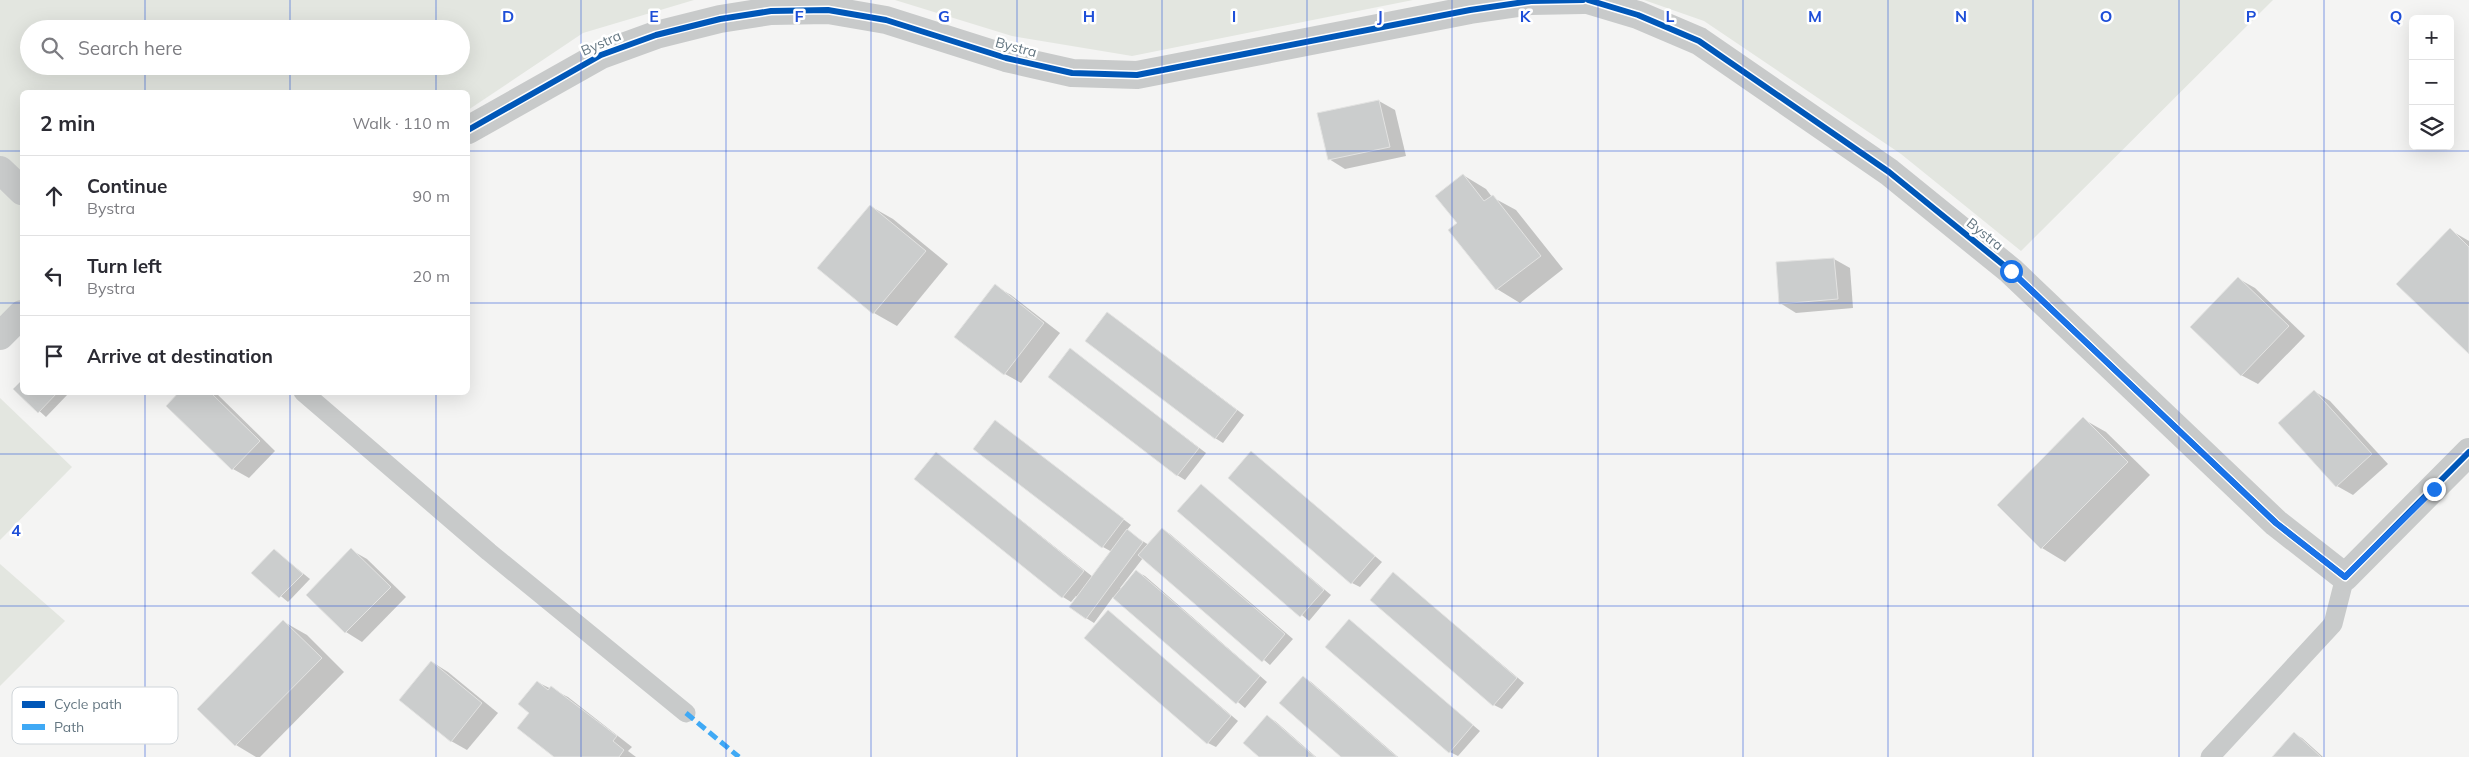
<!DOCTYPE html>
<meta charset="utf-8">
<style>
body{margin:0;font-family:Mulish,sans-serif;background:#f7f7f7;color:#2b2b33}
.controls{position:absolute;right:15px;top:15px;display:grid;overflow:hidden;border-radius:8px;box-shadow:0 5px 20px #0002}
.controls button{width:45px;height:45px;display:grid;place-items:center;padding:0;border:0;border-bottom:1px solid #e1e1e2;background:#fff;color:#2b2b33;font:25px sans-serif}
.stop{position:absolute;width:15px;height:15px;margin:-11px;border:4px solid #1a73e8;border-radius:50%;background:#fff}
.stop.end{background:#1a73e8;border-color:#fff;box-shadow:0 1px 5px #0008}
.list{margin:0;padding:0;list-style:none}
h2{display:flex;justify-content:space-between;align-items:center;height:65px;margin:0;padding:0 20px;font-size:21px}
h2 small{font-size:16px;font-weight:400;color:#7c7c81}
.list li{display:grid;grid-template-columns:32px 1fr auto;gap:15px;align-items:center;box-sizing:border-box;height:80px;padding:0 20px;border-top:1px solid #e1e1e2}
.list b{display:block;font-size:19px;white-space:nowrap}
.list p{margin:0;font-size:16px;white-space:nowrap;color:#7c7c81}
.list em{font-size:16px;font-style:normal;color:#7c7c81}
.icon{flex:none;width:28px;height:28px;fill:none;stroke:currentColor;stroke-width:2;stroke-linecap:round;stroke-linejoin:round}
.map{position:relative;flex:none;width:2469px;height:757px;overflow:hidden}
.search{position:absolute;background:#fff;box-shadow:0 5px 20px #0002;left:20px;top:20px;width:450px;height:55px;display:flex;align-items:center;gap:12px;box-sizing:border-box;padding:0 18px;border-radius:28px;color:#7c7c81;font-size:19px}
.panel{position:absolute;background:#fff;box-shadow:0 5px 20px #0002;left:20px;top:90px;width:450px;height:305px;border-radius:8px}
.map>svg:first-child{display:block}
.green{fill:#e3e6e0;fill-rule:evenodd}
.shadow{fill:#0003}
.building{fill:#cbcdcd;stroke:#e3e3e2}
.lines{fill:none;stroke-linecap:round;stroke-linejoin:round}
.lane{stroke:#c8caca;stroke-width:19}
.street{stroke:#c8caca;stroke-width:28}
.quiet{stroke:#3fa9f5;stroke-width:5;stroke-dasharray:10 5;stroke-linecap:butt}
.cycleway-casing{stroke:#fff;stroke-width:9}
.cycleway{stroke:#0057b8;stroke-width:6}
.route{stroke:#1a73e8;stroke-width:6}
.grid{fill:none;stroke:#1d4ed8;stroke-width:1;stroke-opacity:0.55}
.labels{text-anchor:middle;stroke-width:5;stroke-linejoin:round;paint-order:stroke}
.street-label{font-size:14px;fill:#657782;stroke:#fff}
.key{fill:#fff;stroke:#d1d6da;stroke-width:1}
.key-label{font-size:14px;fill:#657782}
.grid-label{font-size:16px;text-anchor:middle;font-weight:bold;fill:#1d4ed8;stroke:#fff;stroke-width:5;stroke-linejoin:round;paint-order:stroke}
</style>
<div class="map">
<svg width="2469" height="757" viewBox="0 0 2469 757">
<rect width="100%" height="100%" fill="#f4f4f3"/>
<g class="green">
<path d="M0,0H694L583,33L468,110V92H22V182L0,160ZM29,29H461V66H29Z"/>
<polygon points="895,0 1413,0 1132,56 1012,36"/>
<polygon points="1644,0 2273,0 2021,251 1901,154 1704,21"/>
<polygon points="0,181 22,201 22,299 0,322"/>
<polygon points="0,398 72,467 0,540"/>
<polygon points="0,564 65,621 0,686"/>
</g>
<g class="shadow">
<polygon points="1379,101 1395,110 1406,156 1345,169 1329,159 1319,114"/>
<polygon points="1463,175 1486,189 1492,197 1516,210 1563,269 1520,303 1497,289 1450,230 1458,223"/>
<polygon points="870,206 893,219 948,264 897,326 874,313 819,268"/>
<polygon points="2450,230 2469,241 2469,352"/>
<polygon points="1834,259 1850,268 1853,308 1796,313 1780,303 1777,264"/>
<polygon points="2239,279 2255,288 2305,336 2258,384 2241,375"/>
<polygon points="995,286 1011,295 1060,333 1021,383 1005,374"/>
<polygon points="1108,313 1244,415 1223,443 1215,438"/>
<polygon points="1071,350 1206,453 1185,480 1177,475"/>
<polygon points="22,382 22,392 68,394 46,417 15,389"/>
<polygon points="2314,391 2330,401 2388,464 2353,495 2337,486"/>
<polygon points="181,392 215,392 275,451 249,478 233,469"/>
<polygon points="2083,419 2106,432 2150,475 2065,562 2042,548 1998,504"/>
<polygon points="995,422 1131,525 1126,531 1149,545 1162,529 1170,534 1293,639 1270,665 1143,558 1120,588 1122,589 1137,572 1145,576 1267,682 1245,708 1113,597 1094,623 1086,618 1078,597 1076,596 1071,602 1063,597 916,479 937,454 1093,577 1112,552 1103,547"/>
<polygon points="1251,452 1382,562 1360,587 1352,583"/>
<polygon points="1201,485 1331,595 1309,621 1179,511"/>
<polygon points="274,550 310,579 288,602 253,573"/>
<polygon points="351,550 367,559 406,597 362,642 346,632 308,595"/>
<polygon points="1394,574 1524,683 1502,709 1494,705"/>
<polygon points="1108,612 1238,721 1216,747 1208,743"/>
<polygon points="1350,621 1480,731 1458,756 1450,752"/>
<polygon points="284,622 307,635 344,672 260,757 256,757 236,745 198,709"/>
<polygon points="432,662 448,672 498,713 467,750 451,741"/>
<polygon points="1303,677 1311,682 1398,757 1343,757"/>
<polygon points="537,682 568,697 632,747 628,751 636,757 556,757 531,712"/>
<polygon points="1267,717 1275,721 1316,757 1261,757"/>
<polygon points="2294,734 2302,738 2323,757 2273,757"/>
</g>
<g class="building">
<polygon points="1379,100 1390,147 1328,160 1317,113"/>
<polygon points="1463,174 1484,201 1493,195 1541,256 1496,290 1448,230 1457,223 1435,196"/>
<polygon points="870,205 926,251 873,314 817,268"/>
<polygon points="2450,228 2469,247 2469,354 2396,284"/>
<polygon points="1834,258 1838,299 1779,304 1776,262"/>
<polygon points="2238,277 2289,326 2241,376 2190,327"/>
<polygon points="995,284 1044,323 1004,375 954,337"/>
<polygon points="1107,312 1237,410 1215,439 1085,341"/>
<polygon points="1070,348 1199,448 1177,476 1048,377"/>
<polygon points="22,380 22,392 58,392 38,413 13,389"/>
<polygon points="2314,390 2372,454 2336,487 2278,423"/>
<polygon points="179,392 210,392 260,441 232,470 166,406"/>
<polygon points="2083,417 2128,462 2041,549 1997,505"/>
<polygon points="995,420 1124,519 1102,548 973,449"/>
<polygon points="1251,451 1375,556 1351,584 1228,478"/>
<polygon points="936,452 1084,571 1062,598 914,479"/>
<polygon points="1201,484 1324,590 1300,617 1177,511"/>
<polygon points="1162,528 1285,634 1262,662 1138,555"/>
<polygon points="1127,529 1143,542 1086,619 1069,607"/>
<polygon points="351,548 391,587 345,633 306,595"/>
<polygon points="274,549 303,574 279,598 251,573"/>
<polygon points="1136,570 1260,676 1236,704 1113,598"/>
<polygon points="1393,572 1517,678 1493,706 1370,600"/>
<polygon points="1108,610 1231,716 1207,744 1084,638"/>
<polygon points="1349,619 1473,725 1449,753 1325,647"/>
<polygon points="283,620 322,658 235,746 197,709"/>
<polygon points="431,661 482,703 451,742 399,700"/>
<polygon points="1303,676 1397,757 1341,757 1279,703"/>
<polygon points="537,681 548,690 551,686 617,736 613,741 624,750 619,757 554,757 517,728 529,713 518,704"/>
<polygon points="1267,715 1315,757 1259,757 1243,743"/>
<polygon points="2294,732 2321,757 2272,757"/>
</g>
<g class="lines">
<g class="lane">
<polyline points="303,392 489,552 686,713"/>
<polyline points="2210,757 2333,624 2345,577"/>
</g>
<g class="street">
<polyline points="1588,0 1638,15 1699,41 1889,172 2011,271 2276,523 2345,577 2469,452"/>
<polyline points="468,130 601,55 656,35 720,19 771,11 828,10 886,20 1006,58 1072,73 1137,75 1470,10 1531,1 1583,0"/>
<polyline points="0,170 22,191"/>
<polyline points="0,336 22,314"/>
</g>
<polyline class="quiet" points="686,713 739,757"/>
<g class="cycleway-casing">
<g id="cycleway">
<polyline points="1588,0 1638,15 1699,41 1889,172 2011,271 2276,523 2345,577 2469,452"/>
<polyline points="468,130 601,55 656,35 720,19 771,11 828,10 886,20 1006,58 1072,73 1137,75 1470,10 1531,1 1583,0"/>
</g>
</g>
<use href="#cycleway" class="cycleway"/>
</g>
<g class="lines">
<polyline class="route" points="2011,271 2276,523 2345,577 2434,489"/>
</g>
<path class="grid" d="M145,0V29M290,0V29M436,0V29M581,0V757M726,0V757M871,0V757M1017,0V757M1162,0V757M1307,0V757M1452,0V757M1598,0V757M1743,0V757M1888,0V757M2033,0V757M2179,0V757M2324,0V757M145,66V92M290,66V92M436,66V92M0,151H22M468,151H2469M0,303H22M468,303H2469M145,392V757M290,392V757M436,392V757M0,454H2469M0,606H2469"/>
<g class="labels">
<g class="street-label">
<text transform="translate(601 43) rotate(-24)" y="5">Bystra</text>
<text transform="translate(1016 47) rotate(15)" y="5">Bystra</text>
<text transform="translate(1985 234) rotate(39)" y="5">Bystra</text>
</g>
</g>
<rect x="12" y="687" width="166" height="57" rx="8" class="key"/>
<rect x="22" y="701" width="23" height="7" fill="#0057b8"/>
<rect x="22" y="724" width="23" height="6" fill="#3fa9f5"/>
<g class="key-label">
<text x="54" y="709">Cycle path</text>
<text x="54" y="732">Path</text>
</g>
<g class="grid-label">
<text x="508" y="22">D</text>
<text x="654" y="22">E</text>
<text x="799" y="22">F</text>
<text x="944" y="22">G</text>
<text x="1089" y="22">H</text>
<text x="1234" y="22">I</text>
<text x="1380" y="22">J</text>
<text x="1525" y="22">K</text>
<text x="1670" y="22">L</text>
<text x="1815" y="22">M</text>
<text x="1961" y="22">N</text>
<text x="2106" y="22">O</text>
<text x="2251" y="22">P</text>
<text x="2396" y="22">Q</text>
<text x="16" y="536">4</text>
</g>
</svg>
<div class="controls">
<button>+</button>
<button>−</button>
<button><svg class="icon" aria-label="layers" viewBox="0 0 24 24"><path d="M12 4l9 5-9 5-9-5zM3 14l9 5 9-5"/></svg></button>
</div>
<div class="stop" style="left:2011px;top:271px"></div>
<div class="stop end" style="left:2434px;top:489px"></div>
<div class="search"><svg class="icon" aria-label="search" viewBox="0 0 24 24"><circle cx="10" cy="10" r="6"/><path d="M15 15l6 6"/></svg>Search here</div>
<section class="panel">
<h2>2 min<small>Walk · 110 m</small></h2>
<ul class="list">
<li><svg class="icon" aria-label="ahead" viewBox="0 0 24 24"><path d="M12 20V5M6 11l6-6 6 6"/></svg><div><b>Continue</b><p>Bystra</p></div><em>90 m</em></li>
<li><svg class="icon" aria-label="left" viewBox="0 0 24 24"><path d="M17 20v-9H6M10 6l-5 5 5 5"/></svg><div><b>Turn left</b><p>Bystra</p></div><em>20 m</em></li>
<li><svg class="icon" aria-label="arrive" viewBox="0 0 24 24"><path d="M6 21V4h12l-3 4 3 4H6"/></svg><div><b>Arrive at destination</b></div></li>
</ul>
</section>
</div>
